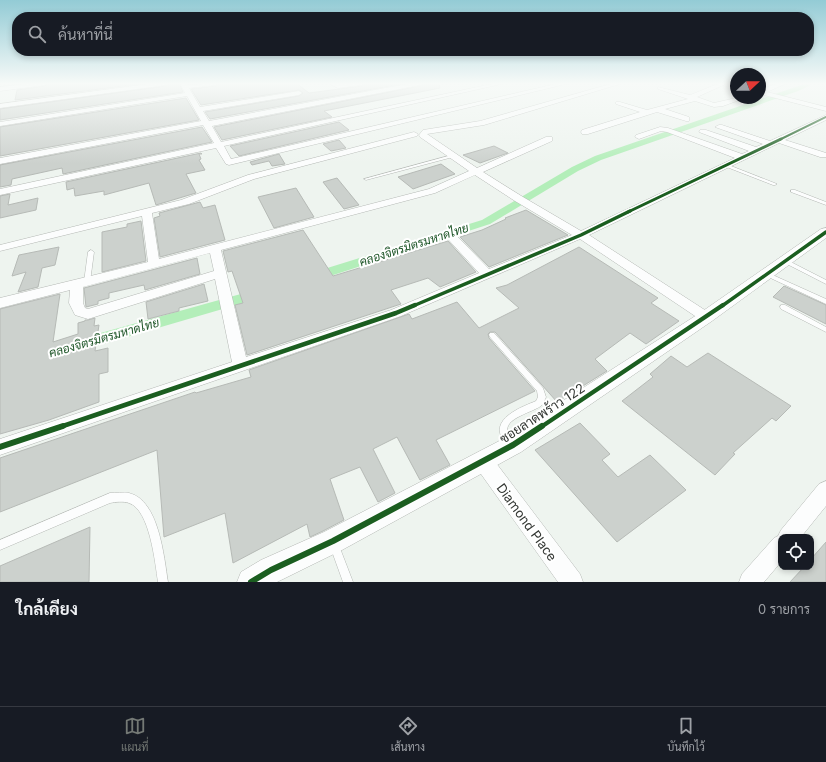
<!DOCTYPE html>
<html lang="th">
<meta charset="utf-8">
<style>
body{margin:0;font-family:Inter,Sarabun,sans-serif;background:#20242c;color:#f1f3f6}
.controls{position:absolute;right:12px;bottom:12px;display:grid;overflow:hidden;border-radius:8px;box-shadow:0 2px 6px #0003}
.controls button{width:36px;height:36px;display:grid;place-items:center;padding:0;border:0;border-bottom:1px solid #363941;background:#171b24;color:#f1f3f6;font:20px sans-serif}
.compass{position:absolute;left:730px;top:68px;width:36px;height:36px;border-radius:50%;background:#171b24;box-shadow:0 2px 6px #0003;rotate:68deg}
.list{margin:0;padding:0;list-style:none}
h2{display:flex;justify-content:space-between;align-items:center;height:52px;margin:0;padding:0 16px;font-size:17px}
h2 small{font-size:13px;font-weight:400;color:#9ea1a6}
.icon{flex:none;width:22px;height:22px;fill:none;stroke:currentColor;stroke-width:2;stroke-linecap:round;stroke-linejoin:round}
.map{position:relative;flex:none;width:826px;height:582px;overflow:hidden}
.search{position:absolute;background:#171b24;box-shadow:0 2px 6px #0003;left:12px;right:12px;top:12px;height:44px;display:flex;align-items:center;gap:10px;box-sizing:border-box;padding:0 14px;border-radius:16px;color:#9ea1a6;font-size:15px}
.sheet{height:124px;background:#171b24}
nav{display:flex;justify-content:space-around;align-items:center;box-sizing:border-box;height:56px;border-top:1px solid #363941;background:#171b24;font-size:11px;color:#9ea1a6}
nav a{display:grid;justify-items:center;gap:2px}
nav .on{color:#747975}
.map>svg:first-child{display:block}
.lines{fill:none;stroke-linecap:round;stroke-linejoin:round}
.canal{fill:#b3eeb9;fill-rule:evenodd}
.building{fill:#ccd1cd;stroke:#b6bab6}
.service-casing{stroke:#b4b8b4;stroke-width:1}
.minor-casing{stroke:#b4b8b4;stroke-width:1}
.tertiary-casing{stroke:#b4b8b4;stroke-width:1}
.service{fill:#fcfdfd;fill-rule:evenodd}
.minor{fill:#fcfdfd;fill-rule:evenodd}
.tertiary{fill:#fcfdfd;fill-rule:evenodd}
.cycleway-far4-casing{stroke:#fff;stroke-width:3.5}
.cycleway-far3-casing{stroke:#fff;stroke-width:5}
.cycleway-far2-casing{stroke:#fff;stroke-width:6}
.cycleway-far1-casing{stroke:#fff;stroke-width:7}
.cycleway-casing{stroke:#fff;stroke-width:8}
.cycleway-far4{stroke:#1b5e20;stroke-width:2}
.cycleway-far3{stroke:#1b5e20;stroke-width:3}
.cycleway-far2{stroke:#1b5e20;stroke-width:3.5}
.cycleway-far1{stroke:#1b5e20;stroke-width:4.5}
.cycleway{stroke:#1b5e20;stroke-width:6}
.labels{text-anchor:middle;stroke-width:4;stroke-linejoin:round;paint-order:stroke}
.water-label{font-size:12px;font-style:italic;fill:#1d5527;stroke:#fff}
.near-street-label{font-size:13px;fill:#333733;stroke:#fff}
</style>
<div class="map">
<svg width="826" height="582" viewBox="0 0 826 582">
<rect width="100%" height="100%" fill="#eef4ef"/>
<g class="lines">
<g class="canal">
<polygon points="807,83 815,83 798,91 601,160 578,171 490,224 318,280 313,281 308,280 306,277 308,274 482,220 572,167 595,156"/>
<polygon points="259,289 264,291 266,294 264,297 79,351 73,349 71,345 73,341 79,339"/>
</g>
</g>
<g class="building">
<polygon points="49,83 146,83 15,100 17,90 45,86"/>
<polygon points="170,83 179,83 183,92 0,120 0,109 166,86"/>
<polygon points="220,83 296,83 309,93 362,86 366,83 406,83 210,119 205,112 299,96 303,93 299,90 201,105 191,89 216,86"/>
<polygon points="424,83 439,83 440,88 324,111 332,117 222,140 214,127 420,86"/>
<polygon points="186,98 199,120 0,156 0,127"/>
<polygon points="339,122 349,130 239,156 230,146"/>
<polygon points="202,127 212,142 63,174 62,168 12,179 11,185 0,187 0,165"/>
<polygon points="339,140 346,148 331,151 323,144"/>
<polygon points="494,146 508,153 480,163 463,155"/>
<polygon points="201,153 202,154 199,154 201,159 199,160 205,170 186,174 196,193 156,205 149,183 104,195 104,191 75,196 74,188 67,190 66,182"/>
<polygon points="279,154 285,164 272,166 269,161 252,165 250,162"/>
<polygon points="441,164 455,174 413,189 398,177"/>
<polygon points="337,178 359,205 344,209 323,182"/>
<polygon points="296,188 314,217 274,228 258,197"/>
<polygon points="10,194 8,205 38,198 36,210 0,218 0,196"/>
<polygon points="200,202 203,208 215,205 225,240 160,257 154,218 160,216 159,213"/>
<polygon points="526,210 568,235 489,267 460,237 482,230 506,219 505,218"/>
<polygon points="141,221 146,261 102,272 102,232 127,227 127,224"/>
<polygon points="303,230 333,276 448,241 476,272 440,287 428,278 391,290 401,304 247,355 235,305 243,303 232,271 228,272 223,251"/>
<polygon points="59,247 55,265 42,268 38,287 18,292 26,272 12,276 19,255"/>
<polygon points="579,247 658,298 651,303 679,321 646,344 630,333 595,359 607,371 557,402 495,332 490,332 488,334 489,338 535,391 436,440 450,465 420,480 397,437 373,449 395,493 378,502 360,467 330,479 344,520 323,531 310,537 307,524 233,563 225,513 164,537 157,450 0,512 0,458 195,392 196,393 251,377 249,370 409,314 412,319 457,302 479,328 519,308 496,288 507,285"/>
<polygon points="197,258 200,274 145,290 144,285 109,293 109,298 98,301 98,304 86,307 84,288"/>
<polygon points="204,284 208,301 179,308 179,311 148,319 146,302"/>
<polygon points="784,286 826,305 826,324 773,297"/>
<polygon points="60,294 53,342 78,334 78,323 85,321 85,320 88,320 95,318 94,326 99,325 95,351 108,348 108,372 99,374 99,402 49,420 0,434 0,309"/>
<polygon points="708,353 791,406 776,421 772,418 733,453 735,454 715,475 622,401 653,377 650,374 671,356 687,367"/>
<polygon points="580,423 610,454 602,460 618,477 650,455 686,490 617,542 535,450"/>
<polygon points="90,527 89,582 0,582 0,566"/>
<polygon points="826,542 826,582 790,582 804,567 811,567 811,559"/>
</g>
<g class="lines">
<g class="service-casing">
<g id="service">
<polygon points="452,155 454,156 453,157 366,180 364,179"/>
<polygon points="724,164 726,164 777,184 775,185 773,185 724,166"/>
<polygon points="791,190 795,190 826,202 826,205 791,192"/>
<polygon points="91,250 94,252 90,282 87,284 84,282 88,252"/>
<polygon points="785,259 826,280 826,284 783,262 782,261 783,260"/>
<polygon points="766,272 826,299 826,304 764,275 763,274"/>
<polygon points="781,305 785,305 826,327 826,332 781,309 780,307"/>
<path d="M490,333H494L543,388L546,397C545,399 543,404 542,405C535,412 502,418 508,433C510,437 514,439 516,443L515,446L512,447C507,445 503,441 501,436C493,417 524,406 536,401L538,397L537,391L490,337L489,335Z"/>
<path d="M110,493C116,493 123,492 129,493C159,500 164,557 168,582H158C155,563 150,510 129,503C123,501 116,502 110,503L0,550V540Z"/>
<polygon points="335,541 338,543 353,582 343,582 330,546 332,543"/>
</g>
</g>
<g class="minor-casing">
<g id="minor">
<polygon points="33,83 48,83 45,85 0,91 0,87"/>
<polygon points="155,83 169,83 166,85 0,108 0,104"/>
<polygon points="180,83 186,83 187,85 219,83 216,85 189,88 200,107 299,91 302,93 299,95 203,111 209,121 412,83 423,83 420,85 212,126 221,142 496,83 506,83 224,146 231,159 560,83 570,83 229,165 226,164 216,148 0,195 0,189 214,143 203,125 0,164 0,158 201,121 187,96 0,126 0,122 185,93"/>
<polygon points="328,83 365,83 362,85 338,88"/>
<path d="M614,83H623L484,125L427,134L477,168L546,137H552V141L483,172L523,197L581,231L735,158L667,132L661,131L639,139L635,137L636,135L660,127L668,128L742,154L749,151L699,132L700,130H706L756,147L763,144L715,127L719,125H722L770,141L826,115V120L785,140L826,153V157H820L779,143L589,235L711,314L713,317L711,320L706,322L701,320L580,239L401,316L0,455V439L232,362L215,279L88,319L75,315L69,303L70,290L0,308V298L148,262L142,216L0,251V245L181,200L248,175L414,132L418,134L417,136L254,179L189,204L152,213L159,259L429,189L469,171L420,137L419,135L423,130L480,121ZM475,175L515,201L572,235L489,269L455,234H447L445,236L447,238L479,273L391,310L246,357L221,250L435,193ZM210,253L214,271L88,309L85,308L83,303V287Z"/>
<polygon points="720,83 728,83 697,97 714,103 736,98 745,98 723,106 714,107 695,101 665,109 689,117 689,121 686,121 657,112 588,134 582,134 581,132 582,130 640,112 616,104 616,102 620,102 647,110 688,99 658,89 658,87 690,95"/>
<polygon points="779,83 787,83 767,92 826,107 826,111 760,94 760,90"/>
<polygon points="483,452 490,455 580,574 583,582 558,582 476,467 474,461 476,455"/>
<polygon points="826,481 826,506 801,537 781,537 781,562 764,582 739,582 742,574 774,538 778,536 781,530 819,484"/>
</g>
</g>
<g class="tertiary-casing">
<polygon id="tertiary" points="826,228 826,238 712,321 521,452 342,550 277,582 237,582 241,572 261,560 324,532 505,438 700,313 821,229"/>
</g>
<use href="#service" class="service"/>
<use href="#minor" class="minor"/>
<use href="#tertiary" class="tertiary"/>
<g class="cycleway-far4-casing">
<polyline id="cycleway-far4" points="779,140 826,117"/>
</g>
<g class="cycleway-far3-casing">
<polyline id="cycleway-far3" points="628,212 781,139"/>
</g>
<g class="cycleway-far2-casing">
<g id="cycleway-far2">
<polyline points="413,306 581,235 630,211"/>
<polyline points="722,306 826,232"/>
</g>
</g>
<g class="cycleway-far1-casing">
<g id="cycleway-far1">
<polyline points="60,427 396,313 415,305"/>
<polyline points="541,427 723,305"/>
</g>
</g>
<g class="cycleway-casing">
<g id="cycleway">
<polyline points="0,447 63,426"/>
<polyline points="251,582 271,570 333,541 513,445 542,426"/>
</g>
</g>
<use href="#cycleway-far4" class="cycleway-far4"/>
<use href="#cycleway-far3" class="cycleway-far3"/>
<use href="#cycleway-far2" class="cycleway-far2"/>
<use href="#cycleway-far1" class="cycleway-far1"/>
<use href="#cycleway" class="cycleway"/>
</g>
<linearGradient id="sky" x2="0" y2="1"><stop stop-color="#93cbd5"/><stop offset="0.51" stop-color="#f7faf8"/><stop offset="1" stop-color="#f7faf8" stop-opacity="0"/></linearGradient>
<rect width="826" height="164" fill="url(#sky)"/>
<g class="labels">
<g class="water-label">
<text transform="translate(414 245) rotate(-18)" y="4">คลองจิตรมิตรมหาดไทย</text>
<text transform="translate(104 338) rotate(-16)" y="4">คลองจิตรมิตรมหาดไทย</text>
</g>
<g class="near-street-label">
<text transform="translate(542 413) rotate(-33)" y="5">ซอยลาดพร้าว 122</text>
<text transform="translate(527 522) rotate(54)" y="5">Diamond Place</text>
</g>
</g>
</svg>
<div class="controls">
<button><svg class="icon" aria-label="locate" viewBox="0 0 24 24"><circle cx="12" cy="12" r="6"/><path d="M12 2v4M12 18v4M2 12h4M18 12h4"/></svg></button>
</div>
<svg class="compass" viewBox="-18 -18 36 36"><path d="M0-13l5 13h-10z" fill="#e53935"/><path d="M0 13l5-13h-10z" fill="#9ea1a6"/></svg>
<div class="search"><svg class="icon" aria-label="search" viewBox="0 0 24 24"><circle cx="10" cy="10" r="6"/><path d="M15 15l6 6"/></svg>ค้นหาที่นี่</div>
</div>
<section class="sheet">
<h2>ใกล้เคียง<small>0 รายการ</small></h2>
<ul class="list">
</ul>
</section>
<nav>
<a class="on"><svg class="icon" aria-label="map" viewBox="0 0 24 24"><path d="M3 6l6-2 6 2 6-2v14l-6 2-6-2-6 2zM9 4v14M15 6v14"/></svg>แผนที่</a>
<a><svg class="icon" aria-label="directions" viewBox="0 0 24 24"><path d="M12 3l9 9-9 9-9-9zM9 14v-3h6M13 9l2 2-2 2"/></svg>เส้นทาง</a>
<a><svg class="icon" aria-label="saved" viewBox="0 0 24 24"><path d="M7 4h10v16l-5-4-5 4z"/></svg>บันทึกไว้</a>
</nav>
